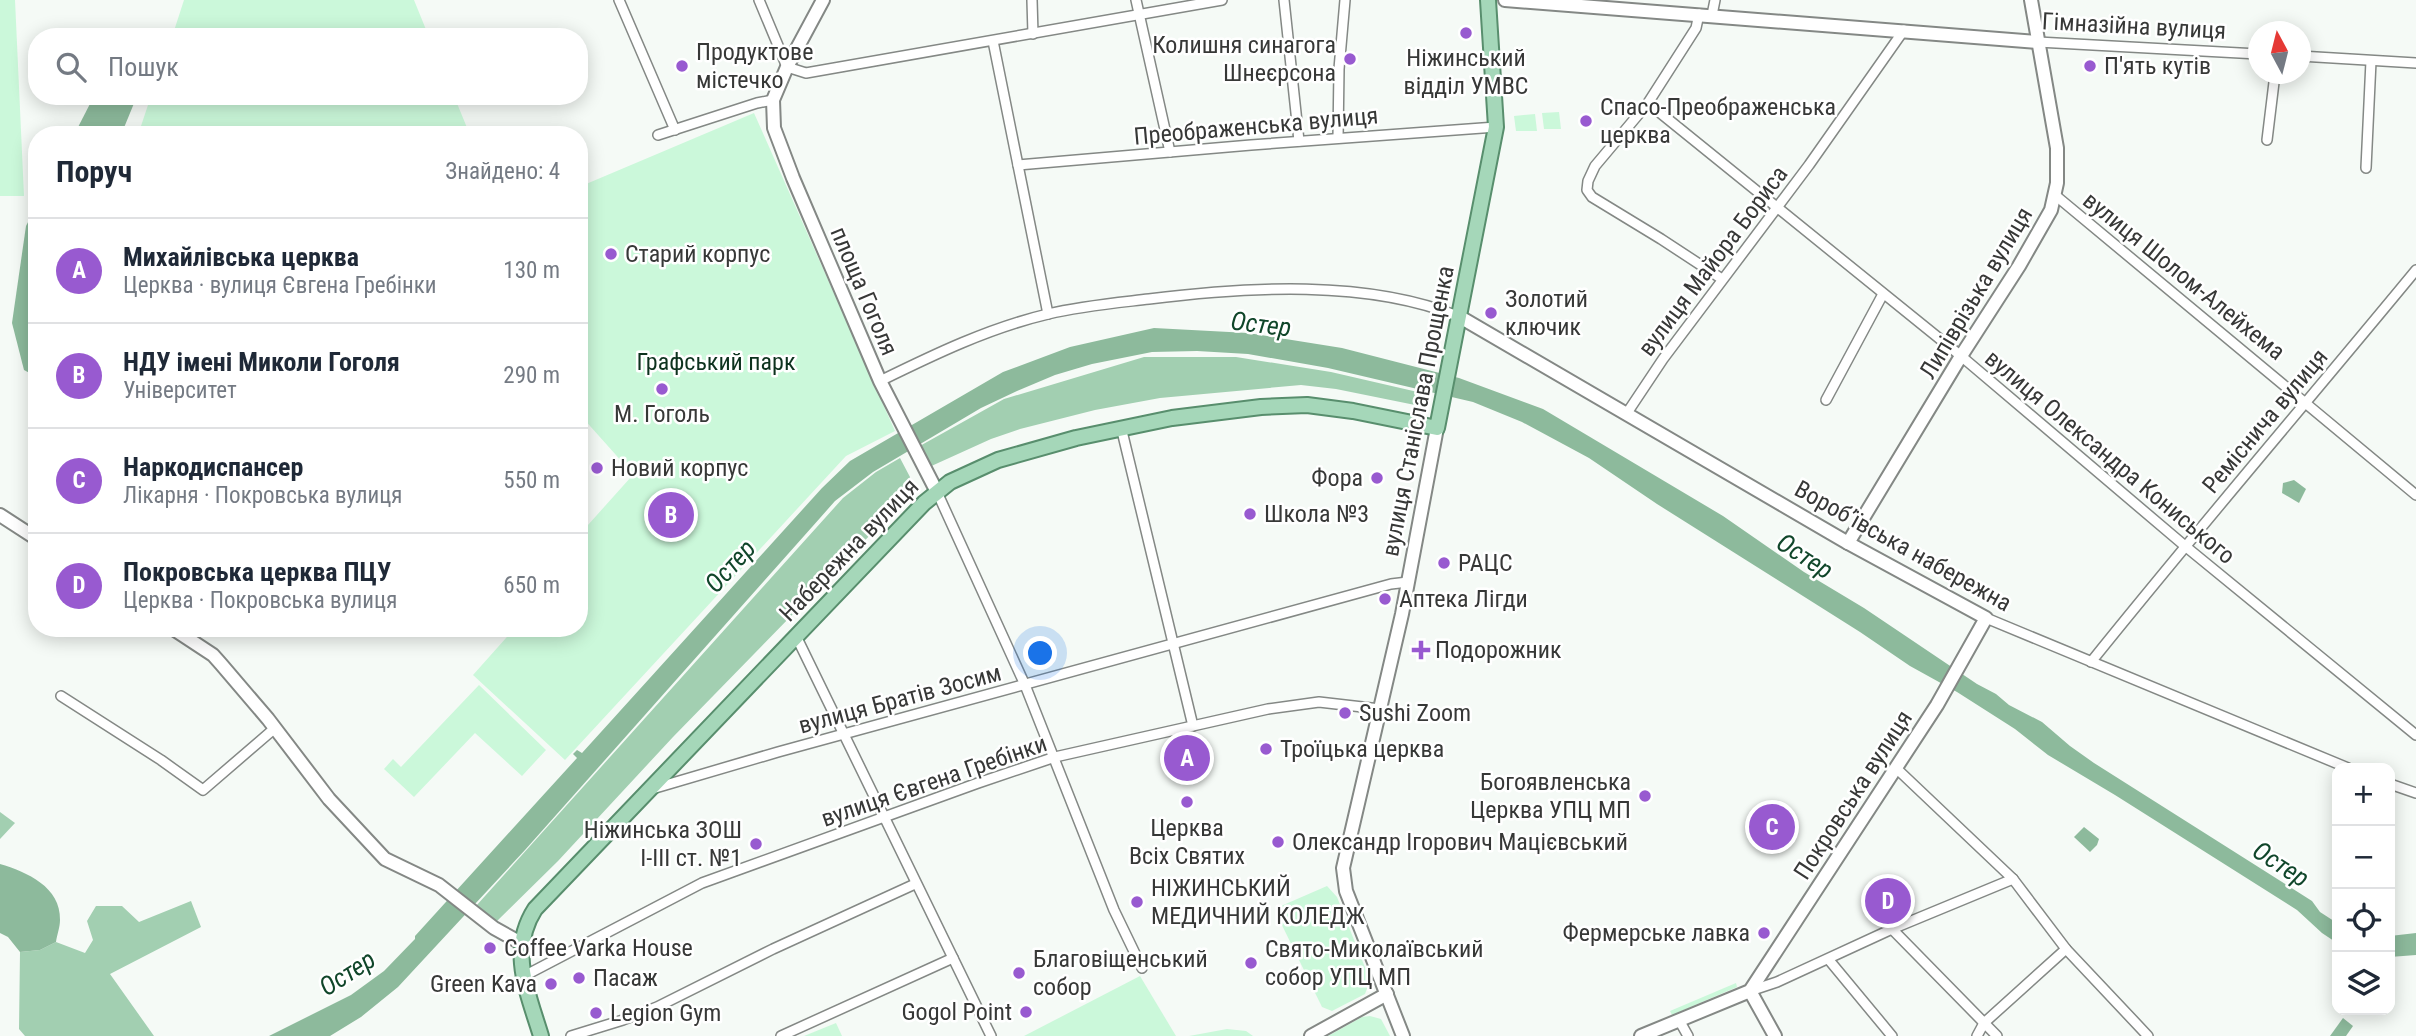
<!DOCTYPE html>
<html lang="uk">
<meta charset="utf-8">
<style>
body{margin:0;font-family:"Roboto Condensed",sans-serif;background:#f6f6f7;color:#1f2937}
.controls{position:absolute;right:21px;bottom:21px;display:grid;overflow:hidden;border-radius:14px;box-shadow:0 4px 18px #0003}
.controls button{width:63px;height:63px;display:grid;place-items:center;padding:0;border:0;border-bottom:2px solid #e0e1e3;background:#fff;color:#1f2937;font:35px sans-serif}
.compass{position:absolute;left:2248px;top:21px;width:63px;height:63px;border-radius:50%;background:#fff;box-shadow:0 4px 18px #0003;rotate:353deg}
.you{position:absolute;left:1041px;top:654px;width:24px;height:24px;margin:-18px;border:5px solid #fff;border-radius:50%;background:#1a73e8;box-shadow:0 0 0 10px #1a73e833}
.badge{display:grid;place-items:center;width:46px;height:46px;border-radius:50%;background:#985ad0;color:#fff;font-size:23px;font-weight:700}
.pin{position:absolute;translate:-50% -50%;border:4px solid #fff;box-shadow:0 2px 7px #0006}
.list{margin:0;padding:0;list-style:none}
h2{display:flex;justify-content:space-between;align-items:center;height:91px;margin:0;padding:0 28px;font-size:30px}
h2 small{font-size:23px;font-weight:400;color:#747a83}
.list li{display:grid;grid-template-columns:46px 1fr auto;gap:21px;align-items:center;box-sizing:border-box;height:105px;padding:0 28px;border-top:2px solid #e0e1e3}
.list b{display:block;font-size:26px;white-space:nowrap}
.list p{margin:0;font-size:23px;white-space:nowrap;color:#747a83}
.list em{font-size:23px;font-style:normal;color:#747a83}
.icon{flex:none;width:38px;height:38px;fill:none;stroke:currentColor;stroke-width:2;stroke-linecap:round;stroke-linejoin:round}
.map{position:relative;flex:none;width:2416px;height:1036px;overflow:hidden}
.search{position:absolute;background:#fff;box-shadow:0 4px 18px #0003;left:28px;top:28px;width:560px;height:77px;display:flex;align-items:center;gap:18px;box-sizing:border-box;padding:0 24px;border-radius:28px;color:#747a83;font-size:26px}
.panel{position:absolute;background:#fff;box-shadow:0 4px 18px #0003;left:28px;top:126px;width:560px;height:511px;border-radius:28px}
.map>svg:first-child{display:block}
.green{fill:#cbf8da}
.forest{fill:#a2cfb1}
.water{fill:#8dba9c}
.lines{fill:none;stroke-linecap:round;stroke-linejoin:round}
.street-casing{stroke:#848885;stroke-width:12}
.secondary-casing{stroke:#848885;stroke-width:16}
.primary-casing{stroke:#588e6d;stroke-width:18}
.street{stroke:#fff;stroke-width:9}
.secondary{stroke:#fff;stroke-width:12}
.primary{stroke:#a5d7b9;stroke-width:14}
.poi-dot{fill:#985ad0;stroke:#fff;stroke-width:2.5}
.labels{text-anchor:middle;stroke-width:5;stroke-linejoin:round;paint-order:stroke}
.street-label{font-size:24px;fill:#373837;stroke:#fff}
.poi-label{font-size:24px;fill:#373837;stroke:#fff;text-anchor:start}
.park-label{font-size:24px;fill:#0d321e;stroke:#fff}
.water-label{font-size:26px;font-style:italic;fill:#10462a;stroke:#fff}
</style>
<div class="map">
<svg width="2416" height="1036" viewBox="0 0 2416 1036">
<rect width="100%" height="100%" fill="#f5faf6"/>
<g class="green">
<polygon points="0,0 15,0 24,196 0,196"/>
<polygon points="184,0 414,0 429,37 172,37"/>
<polygon points="151,96 454,96 470,135 138,135"/>
<polygon points="1559,112 1561,129 1544,129 1542,113"/>
<polygon points="754,113 895,431 846,456 565,760 473,675 515,628 579,628 579,535 631,477 624,464 582,417 579,417 579,187"/>
<polygon points="1535,114 1537,131 1516,131 1514,116"/>
<polygon points="479,685 546,750 522,776 475,733 414,797 384,769 393,759 401,767"/>
<polygon points="1327,886 1337,897 1370,980 1365,994 1332,1011 1322,1007 1278,917 1281,906"/>
<polygon points="1140,976 1176,1036 1024,1036"/>
<polygon points="1736,983 1737,987 1672,1015 1670,1011"/>
<polygon points="1370,1016 1381,1019 1390,1036 1328,1036 1362,1017"/>
<polygon points="836,1023 842,1036 804,1036"/>
<polygon points="1227,1029 1246,1031 1253,1036 1189,1036"/>
</g>
<g class="forest">
<polygon points="1144,357 1236,357 1331,372 1422,393 1420,406 1336,389 1301,385 1160,398 1095,410 1020,429 991,439 927,468 918,447 1004,399"/>
<polygon points="900,458 910,477 910,489 881,524 876,524 876,529 673,737 558,861 496,922 476,906 843,498 876,472"/>
<polygon points="0,812 15,823 0,839"/>
<polygon points="191,901 201,927 110,974 154,1036 25,1036 19,1029 20,952 40,950 56,942 85,953 93,940 87,921 96,906 122,906 139,922"/>
</g>
<g class="water">
<polygon points="94,96 137,96 121,135 74,135"/>
<polygon points="37,205 37,377 24,370 12,323 26,226"/>
<polygon points="1154,328 1248,333 1342,348 1459,378 1543,409 1723,516 1804,572 1864,608 1977,684 1996,694 2009,705 2042,722 2070,746 2094,763 2312,901 2320,912 2337,923 2337,943 2322,933 2297,910 2115,795 2048,755 2015,729 1957,692 1910,666 1860,632 1657,504 1589,458 1522,422 1473,402 1328,368 1248,354 1197,351 1152,352 1092,364 1055,375 1017,391 981,408 873,472 835,501 820,518 525,850 398,987 361,1017 330,1036 269,1036 351,995 384,971 415,939 415,936 577,758 573,754 577,750 582,753 822,488 850,461 1003,372 1070,347"/>
<polygon points="2294,480 2306,489 2299,503 2282,493 2283,483"/>
<polygon points="663,500 673,502 681,508 679,515 683,526 681,530 677,531 673,523 660,519 660,502"/>
<polygon points="2084,827 2099,839 2097,845 2090,852 2074,837"/>
<path d="M0,864C27,872 61,887 60,920C60,927 57,935 56,942L40,950L20,952L8,937L0,933Z"/>
<polygon points="2416,933 2416,955 2390,957 2390,936"/>
<polygon points="2343,1018 2353,1026 2346,1036 2330,1036"/>
</g>
<g class="lines">
<g class="street-casing">
<g id="street">
<polyline points="619,0 675,130"/>
<polyline points="759,0 787,67 806,73 1222,0"/>
<polyline points="1032,0 1033,34"/>
<polyline points="1136,0 1170,152"/>
<polyline points="1284,0 1299,141"/>
<polyline points="1699,14 1696,28 1648,103 1595,166 1588,181 1587,190 1592,197 1661,239 1722,279"/>
<polyline points="1712,15 1715,0"/>
<polyline points="993,41 1048,314"/>
<polyline points="2038,42 2258,54"/>
<polyline points="2300,56 2416,63"/>
<polyline points="1648,103 1961,356 2185,546 2416,735"/>
<polyline points="658,135 757,103 773,100"/>
<polyline points="1338,138 1339,69 1345,0"/>
<polyline points="2267,140 2275,74"/>
<polyline points="1018,165 1251,145 1496,127"/>
<polyline points="2366,168 2371,61"/>
<polyline points="2055,195 2416,495"/>
<path d="M880,381C935,354 989,328 1048,314C1081,306 1115,303 1149,299C1247,287 1367,279 1460,317"/>
<polyline points="1826,400 1883,294"/>
<polyline points="1627,413 1663,359 1809,165 1904,30"/>
<polyline points="1121,427 1193,726"/>
<polyline points="937,492 1025,685 1114,910 1142,968"/>
<polyline points="1986,618 2348,768"/>
<polyline points="796,636 991,1036"/>
<path d="M2091,662C2197,530 2308,401 2416,270"/>
<polyline points="61,696 161,760 203,790 275,728"/>
<polyline points="1896,768 2013,879 2066,949 2148,1036"/>
<polyline points="2390,784 2416,793"/>
<polyline points="652,789 778,752 1391,584 1408,582"/>
<polyline points="1892,929 1997,1036"/>
<polyline points="1829,960 1892,1036"/>
<polyline points="524,976 702,883 978,783 1055,757 1268,709 1319,702 1380,709"/>
<polyline points="1750,991 1777,982 1892,929 2013,879"/>
<polyline points="1679,1020 1688,1036"/>
<polyline points="571,1036 623,1020 657,1007 773,949 915,884"/>
<polyline points="781,1036 953,958"/>
<polyline points="1977,1036 1984,1023 2066,949"/>
</g>
</g>
<g class="secondary-casing">
<g id="secondary">
<polyline points="823,0 787,67 773,100 774,128 793,178 880,381 937,492"/>
<polyline points="1505,0 2038,42"/>
<polyline points="1460,317 1848,543 1986,618 1937,705 1750,991 1641,1036"/>
<polyline points="0,515 37,539"/>
<polyline points="1848,543 1961,356 2019,266 2051,210 2057,183 2057,148 2031,0"/>
<polyline points="172,628 213,655 221,664 268,719 329,799 385,859 439,885 494,928 521,943"/>
<polyline points="1750,991 1775,1036"/>
<polyline points="1311,1036 1387,994"/>
<polyline points="1403,1036 1346,891 1343,868 1402,614 1437,428"/>
</g>
</g>
<g class="primary-casing">
<path id="primary" d="M541,1036C528,993 508,951 535,909L924,503L950,482L998,460L1076,438L1172,418L1261,407L1307,405L1353,411L1437,428L1496,127L1488,0"/>
</g>
<use href="#street" class="street"/>
<use href="#secondary" class="secondary"/>
<use href="#primary" class="primary"/>
</g>
<g class="poi-dot">
<circle cx="1466" cy="33" r="7"/>
<circle cx="1350" cy="59" r="7"/>
<circle cx="682" cy="66" r="7"/>
<circle cx="2090" cy="66" r="7"/>
<circle cx="1586" cy="121" r="7"/>
<circle cx="611" cy="254" r="7"/>
<circle cx="1491" cy="313" r="7"/>
<circle cx="662" cy="389" r="7"/>
<circle cx="597" cy="468" r="7"/>
<circle cx="1377" cy="478" r="7"/>
<circle cx="1250" cy="514" r="7"/>
<circle cx="1444" cy="563" r="7"/>
<circle cx="1385" cy="599" r="7"/>
<path d="M1417.5 639.5h7v7h7v7h-7v7h-7v-7h-7v-7h7z"/>
<circle cx="1345" cy="713" r="7"/>
<circle cx="1266" cy="749" r="7"/>
<circle cx="1645" cy="796" r="7"/>
<circle cx="1187" cy="802" r="7"/>
<circle cx="1278" cy="842" r="7"/>
<circle cx="756" cy="844" r="7"/>
<circle cx="1137" cy="902" r="7"/>
<circle cx="1764" cy="933" r="7"/>
<circle cx="490" cy="948" r="7"/>
<circle cx="1251" cy="963" r="7"/>
<circle cx="1019" cy="973" r="7"/>
<circle cx="579" cy="978" r="7"/>
<circle cx="551" cy="984" r="7"/>
<circle cx="1026" cy="1012" r="7"/>
<circle cx="596" cy="1013" r="7"/>
</g>
<g class="labels">
<g class="street-label">
<text transform="translate(2134 26) rotate(3)" y="8">Гімназійна вулиця</text>
<text transform="translate(1256 126) rotate(-5)" y="8">Преображенська вулиця</text>
<text transform="translate(1713 261) rotate(-53)" y="8">вулиця Майора Бориса</text>
<text transform="translate(2184 276) rotate(39)" y="8">вулиця Шолом-Алейхема</text>
<text transform="translate(864 291) rotate(67)" y="8">площа Гоголя</text>
<text transform="translate(1976 293) rotate(-59)" y="8">Липіврізька вулиця</text>
<text transform="translate(1418 411) rotate(-79)" y="8">вулиця Станіслава Прощенка</text>
<text transform="translate(2265 421) rotate(-50)" y="8">Реміснича вулиця</text>
<text transform="translate(2110 457) rotate(40)" y="8">вулиця Олександра Кониського</text>
<text transform="translate(1903 546) rotate(29)" y="8">Воробʼївська набережна</text>
<text transform="translate(849 550) rotate(-46)" y="8">Набережна вулиця</text>
<text transform="translate(900 699) rotate(-15)" y="8">вулиця Братів Зосим</text>
<text transform="translate(934 781) rotate(-19)" y="8">вулиця Євгена Гребінки</text>
<text transform="translate(1853 795) rotate(-57)" y="8">Покровська вулиця</text>
</g>
<g class="poi-label">
<text x="1336" y="53" text-anchor="end">Колишня синагога<tspan x="1336" dy="28">Шнеєрсона</tspan></text>
<text x="696" y="60">Продуктове<tspan x="696" dy="28">містечко</tspan></text>
<text x="1466" y="66" text-anchor="middle">Ніжинський<tspan x="1466" dy="28">відділ УМВС</tspan></text>
<text x="2104" y="74">П'ять кутів</text>
<text x="1600" y="115">Спасо-Преображенська<tspan x="1600" dy="28">церква</tspan></text>
<text x="625" y="262">Старий корпус</text>
<text x="1505" y="307">Золотий<tspan x="1505" dy="28">ключик</tspan></text>
<text x="662" y="422" text-anchor="middle">М. Гоголь</text>
<text x="611" y="476">Новий корпус</text>
<text x="1363" y="486" text-anchor="end">Фора</text>
<text x="1264" y="522">Школа №3</text>
<text x="1458" y="571">РАЦС</text>
<text x="1399" y="607">Аптека Лігди</text>
<text x="1435" y="658">Подорожник</text>
<text x="1359" y="721">Sushi Zoom</text>
<text x="1280" y="757">Троїцька церква</text>
<text x="1631" y="790" text-anchor="end">Богоявленська<tspan x="1631" dy="28">Церква УПЦ МП</tspan></text>
<text x="1187" y="836" text-anchor="middle">Церква<tspan x="1187" dy="28">Всіх Святих</tspan></text>
<text x="742" y="838" text-anchor="end">Ніжинська ЗОШ<tspan x="742" dy="28">І-ІІІ ст. №1</tspan></text>
<text x="1292" y="850">Олександр Ігорович Мацієвський</text>
<text x="1151" y="896">НІЖИНСЬКИЙ<tspan x="1151" dy="28">МЕДИЧНИЙ КОЛЕДЖ</tspan></text>
<text x="1750" y="941" text-anchor="end">Фермерське лавка</text>
<text x="504" y="956">Coffee Varka House</text>
<text x="1265" y="957">Свято-Миколаївський<tspan x="1265" dy="28">собор УПЦ МП</tspan></text>
<text x="1033" y="967">Благовіщенський<tspan x="1033" dy="28">собор</tspan></text>
<text x="593" y="986">Пасаж</text>
<text x="537" y="992" text-anchor="end">Green Kava</text>
<text x="1012" y="1020" text-anchor="end">Gogol Point</text>
<text x="610" y="1021">Legion Gym</text>
</g>
<g class="park-label">
<text x="716" y="370">Графський парк</text>
</g>
<g class="water-label">
<text transform="translate(1261 324) rotate(7)" y="9">Остер</text>
<text transform="translate(1805 556) rotate(33)" y="9">Остер</text>
<text transform="translate(730 566) rotate(-48)" y="9">Остер</text>
<text transform="translate(2281 864) rotate(33)" y="9">Остер</text>
<text transform="translate(347 973) rotate(-33)" y="9">Остер</text>
</g>
</g>
</svg>
<div class="controls">
<button>+</button>
<button>−</button>
<button><svg class="icon" aria-label="locate" viewBox="0 0 24 24"><circle cx="12" cy="12" r="6"/><path d="M12 2v4M12 18v4M2 12h4M18 12h4"/></svg></button>
<button><svg class="icon" aria-label="layers" viewBox="0 0 24 24"><path d="M12 4l9 5-9 5-9-5zM3 14l9 5 9-5"/></svg></button>
</div>
<svg class="compass" viewBox="-18 -18 36 36"><path d="M0-13l5 13h-10z" fill="#e53935"/><path d="M0 13l5-13h-10z" fill="#747a83"/></svg>
<div class="you"></div>
<div class="pin badge" style="left:1187px;top:758px">A</div>
<div class="pin badge" style="left:671px;top:515px">B</div>
<div class="pin badge" style="left:1772px;top:827px">C</div>
<div class="pin badge" style="left:1888px;top:901px">D</div>
<div class="search"><svg class="icon" aria-label="search" viewBox="0 0 24 24"><circle cx="10" cy="10" r="6"/><path d="M15 15l6 6"/></svg>Пошук</div>
<section class="panel">
<h2>Поруч<small>Знайдено: 4</small></h2>
<ul class="list">
<li><span class="badge">A</span><div><b>Михайлівська церква</b><p>Церква · вулиця Євгена Гребінки</p></div><em>130 m</em></li>
<li><span class="badge">B</span><div><b>НДУ імені Миколи Гоголя</b><p>Університет</p></div><em>290 m</em></li>
<li><span class="badge">C</span><div><b>Наркодиспансер</b><p>Лікарня · Покровська вулиця</p></div><em>550 m</em></li>
<li><span class="badge">D</span><div><b>Покровська церква ПЦУ</b><p>Церква · Покровська вулиця</p></div><em>650 m</em></li>
</ul>
</section>
</div>
